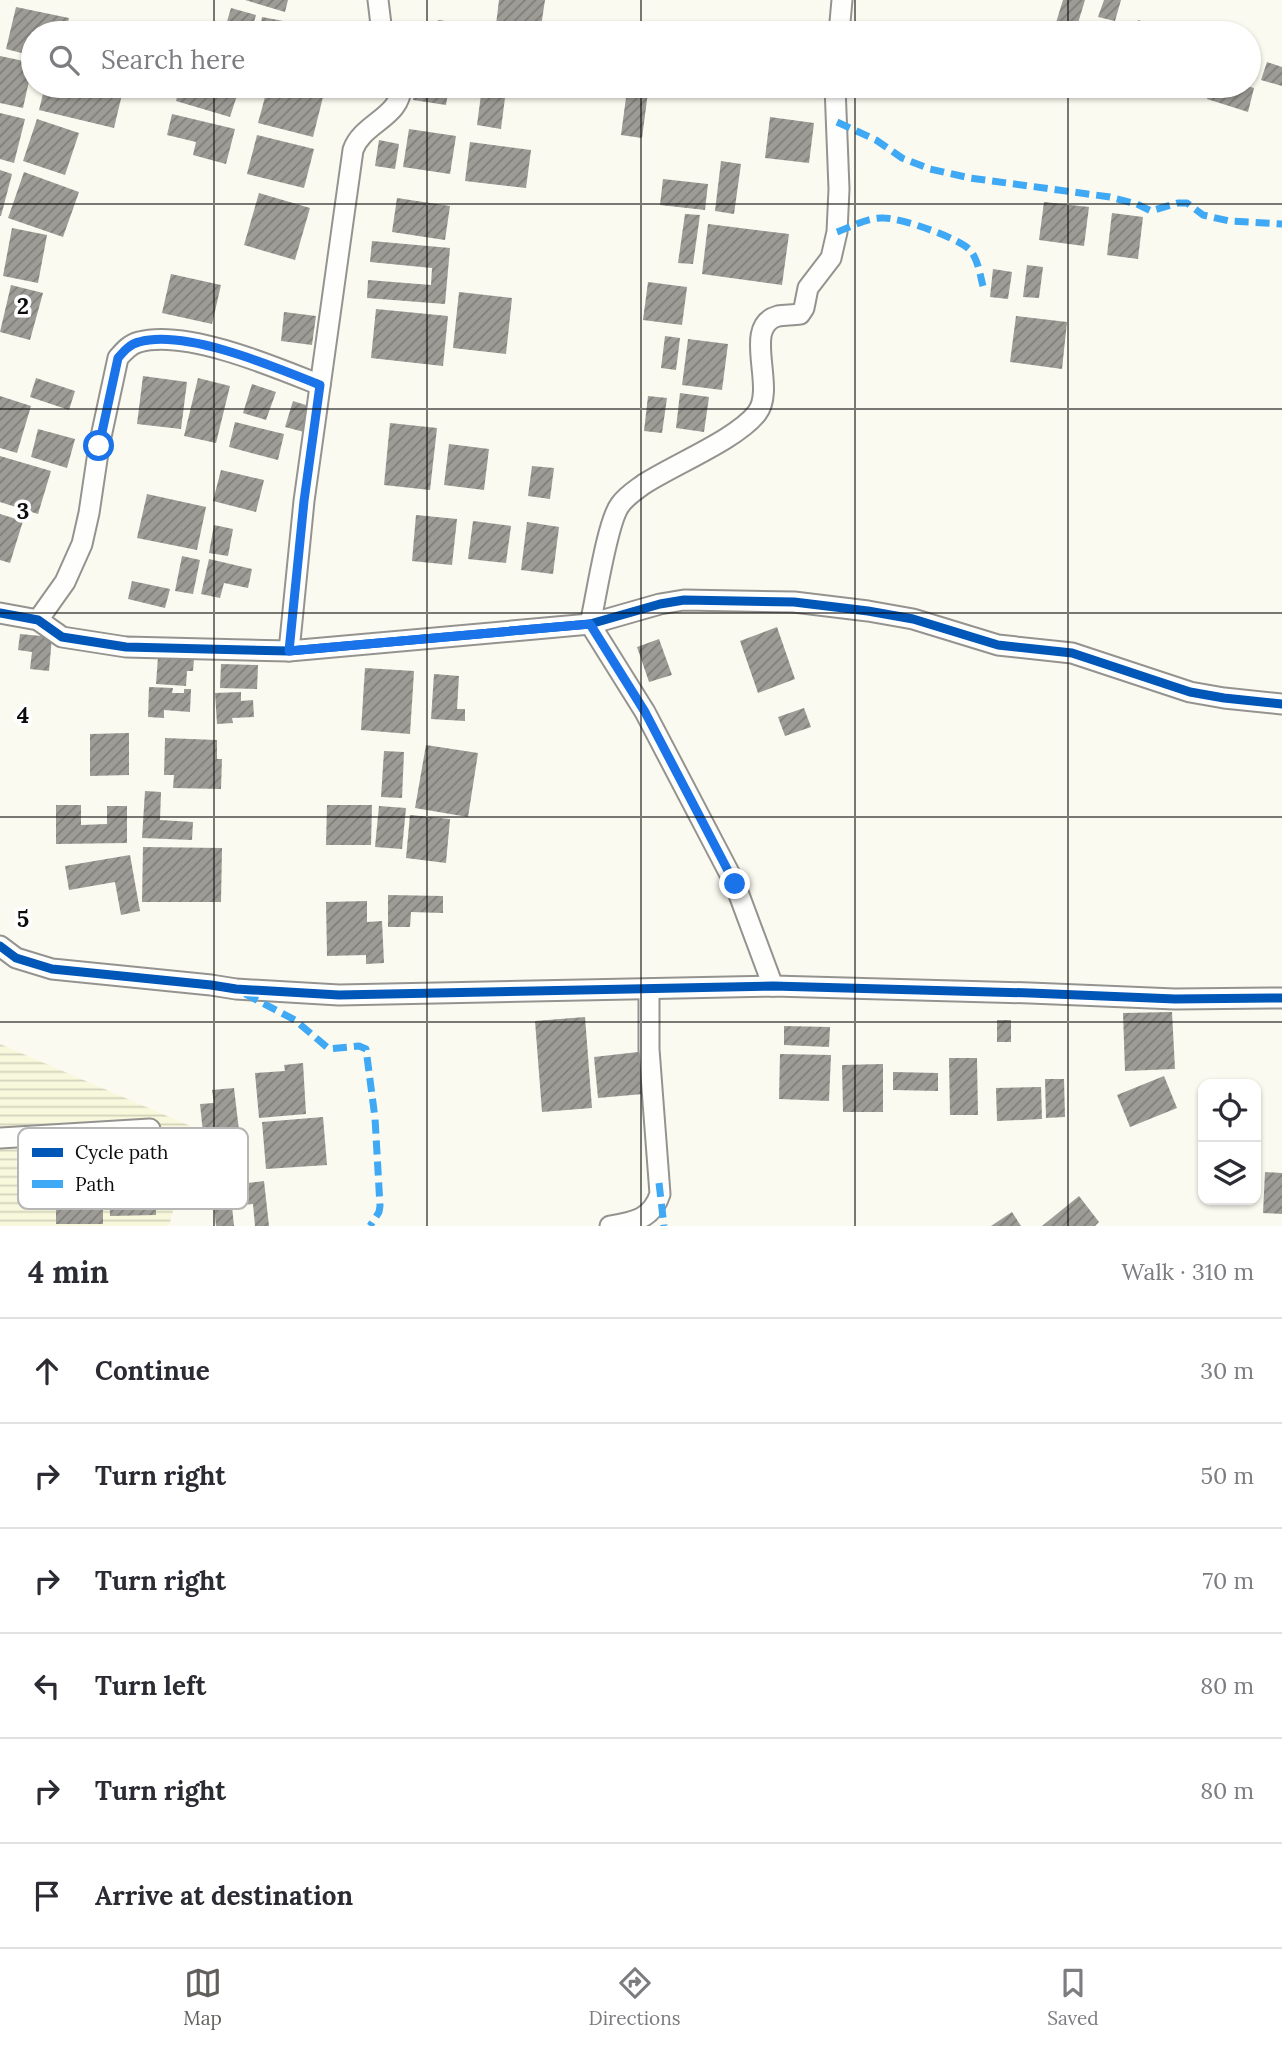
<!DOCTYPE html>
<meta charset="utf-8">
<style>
body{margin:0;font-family:Lora,serif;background:#f2f2f3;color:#2b2b33}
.controls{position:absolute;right:21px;bottom:21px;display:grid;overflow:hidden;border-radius:14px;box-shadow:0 2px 5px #0004}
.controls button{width:63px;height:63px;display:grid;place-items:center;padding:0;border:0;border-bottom:2px solid #e1e1e2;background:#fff;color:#2b2b33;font:35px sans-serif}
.stop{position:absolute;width:21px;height:21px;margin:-16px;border:5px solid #1a73e8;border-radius:50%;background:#fff}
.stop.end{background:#1a73e8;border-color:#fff;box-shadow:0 2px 7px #0008}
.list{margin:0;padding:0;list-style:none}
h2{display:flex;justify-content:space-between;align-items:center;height:91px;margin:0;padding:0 28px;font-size:30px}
h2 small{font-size:23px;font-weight:400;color:#7c7c81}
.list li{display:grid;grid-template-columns:46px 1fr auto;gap:21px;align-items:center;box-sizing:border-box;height:105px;padding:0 28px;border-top:2px solid #e1e1e2}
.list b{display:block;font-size:26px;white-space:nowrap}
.list em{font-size:23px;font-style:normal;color:#7c7c81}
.icon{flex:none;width:38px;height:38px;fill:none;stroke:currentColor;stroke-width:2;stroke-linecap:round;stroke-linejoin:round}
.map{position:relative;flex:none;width:1282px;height:1226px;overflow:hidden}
.search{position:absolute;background:#fff;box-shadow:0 2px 5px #0004;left:21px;right:21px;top:21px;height:77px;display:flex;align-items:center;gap:18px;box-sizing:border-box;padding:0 24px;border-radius:38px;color:#7c7c81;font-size:26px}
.sheet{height:721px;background:#fff}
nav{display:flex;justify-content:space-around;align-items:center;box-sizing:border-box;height:98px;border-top:2px solid #e1e1e2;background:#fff;font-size:19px;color:#7c7c81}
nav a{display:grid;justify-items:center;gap:4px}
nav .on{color:#605f5c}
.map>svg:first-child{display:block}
.farmland{fill:url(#farmland-rules)}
.building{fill:url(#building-hatch)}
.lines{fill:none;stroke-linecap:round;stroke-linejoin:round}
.minor-casing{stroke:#94938f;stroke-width:23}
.minor{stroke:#fefefd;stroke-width:19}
.quiet{stroke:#3fa9f5;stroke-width:7;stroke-dasharray:14 7;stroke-linecap:butt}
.cycleway-casing{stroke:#fff;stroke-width:13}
.cycleway{stroke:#0057b8;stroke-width:9}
.route{stroke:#1a73e8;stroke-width:9}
.grid{fill:none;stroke:#0c0c0c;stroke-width:2;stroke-opacity:0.55}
.key{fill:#fff;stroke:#b6b6b6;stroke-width:2}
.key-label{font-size:19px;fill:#0c0c0c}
.grid-label{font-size:23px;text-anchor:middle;font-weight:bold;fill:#0c0c0c;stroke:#fff;stroke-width:7;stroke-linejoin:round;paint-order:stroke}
</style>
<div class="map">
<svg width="1282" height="1226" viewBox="0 0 1282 1226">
<defs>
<pattern id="farmland-rules" width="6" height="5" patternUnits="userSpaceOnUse" patternTransform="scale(1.75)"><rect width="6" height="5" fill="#f8f8dc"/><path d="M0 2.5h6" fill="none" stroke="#d3d3bc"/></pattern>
<pattern id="building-hatch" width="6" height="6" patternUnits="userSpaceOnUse" patternTransform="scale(1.75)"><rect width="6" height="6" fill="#9e9c96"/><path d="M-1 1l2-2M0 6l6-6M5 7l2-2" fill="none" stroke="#7f7e79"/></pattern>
</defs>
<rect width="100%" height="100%" fill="#fbfaf0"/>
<polygon class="farmland" points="0,1044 195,1128 169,1226 0,1226"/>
<g class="building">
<polygon points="245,0 288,0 285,12"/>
<polygon points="499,0 545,0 540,33 495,33"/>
<polygon points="1063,0 1085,0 1075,33 1054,29"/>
<polygon points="1104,0 1121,0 1115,21 1098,17"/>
<polygon points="16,7 69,18 65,33 33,33 33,56 6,49"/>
<polygon points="231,8 256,15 251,32 226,25"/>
<polygon points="262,17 315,27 314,33 259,33"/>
<polygon points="438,20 474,25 473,33 436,33"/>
<polygon points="1138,20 1181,33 1134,33"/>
<polygon points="0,56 33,63 23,108 0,103"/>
<polygon points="1267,62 1282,67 1282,86 1261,80"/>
<polygon points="45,86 124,86 114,128 39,110"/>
<polygon points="180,86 240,86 230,117 176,101"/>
<polygon points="268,86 296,86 324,93 313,137 258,123"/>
<polygon points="415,86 449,86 446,105 413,100"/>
<polygon points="741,86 754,86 753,96 740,94"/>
<polygon points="1138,86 1155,86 1153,91"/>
<polygon points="1211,86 1247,86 1254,88 1248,112 1207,99"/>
<polygon points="482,87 506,90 501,129 477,125"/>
<polygon points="627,90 648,92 642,138 621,135"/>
<polygon points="0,113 25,119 14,163 0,159"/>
<polygon points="172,114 235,129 226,164 193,155 196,142 167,135"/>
<polygon points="770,117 814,123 809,163 765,158"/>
<polygon points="37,119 79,133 65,175 23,161"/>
<polygon points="409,129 456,136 450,174 403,167"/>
<polygon points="257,135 314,149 304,188 247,174"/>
<polygon points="379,140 399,144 395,169 375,166"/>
<polygon points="470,142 531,150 526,188 465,181"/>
<polygon points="721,161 741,164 734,214 715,211"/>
<polygon points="0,170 12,174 1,216 0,216"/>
<polygon points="24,172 79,192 63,237 8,218"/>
<polygon points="663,179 708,184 705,210 660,205"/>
<polygon points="259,193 310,208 295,260 244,245"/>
<polygon points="397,198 450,206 445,240 392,232"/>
<polygon points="1044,202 1089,207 1084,246 1039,240"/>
<polygon points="1112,213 1143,217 1138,259 1107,255"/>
<polygon points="685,214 700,215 693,264 678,263"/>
<polygon points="708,224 789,234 782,285 702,274"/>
<polygon points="12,228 47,235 38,283 3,276"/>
<polygon points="372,241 450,248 445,304 367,298 368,280 431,285 432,268 370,262"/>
<polygon points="1027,265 1043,267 1039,298 1023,297"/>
<polygon points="993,269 1012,272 1008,299 990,297"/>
<polygon points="171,274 221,285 212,324 162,313"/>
<polygon points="648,282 687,287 682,325 643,320"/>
<polygon points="11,285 43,293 30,340 0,332"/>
<polygon points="459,292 512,298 506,354 453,348"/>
<polygon points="376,309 448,316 443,366 371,358"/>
<polygon points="284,312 316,316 312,345 281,341"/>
<polygon points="1016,316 1067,322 1062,369 1010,362"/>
<polygon points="665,336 680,338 676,370 661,368"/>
<polygon points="688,339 728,344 722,390 682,385"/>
<polygon points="143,376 187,382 181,429 137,424"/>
<polygon points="36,378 75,391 69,410 30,397"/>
<polygon points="198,378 230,386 216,443 184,436"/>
<polygon points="252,384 276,392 266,420 243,413"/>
<polygon points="680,393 709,397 704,432 676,428"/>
<polygon points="0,396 31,406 17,453 0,448"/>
<polygon points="648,396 667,398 662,433 644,431"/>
<polygon points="293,401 312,407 304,432 285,427"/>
<polygon points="235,422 284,434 278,460 229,447"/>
<polygon points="390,423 437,428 430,490 384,485"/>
<polygon points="38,429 75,439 67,468 31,457"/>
<polygon points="449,444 489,449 484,490 444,485"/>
<polygon points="0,456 51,471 38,514 0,502"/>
<polygon points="532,466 554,468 550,499 528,496"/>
<polygon points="221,470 264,480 256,512 213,501"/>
<polygon points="147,494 206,507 197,550 137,538"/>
<polygon points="0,514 23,521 10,563 0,560"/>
<polygon points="416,515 457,519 452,565 412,561"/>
<polygon points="473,521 511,526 506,563 468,559"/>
<polygon points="527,522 559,527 553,574 521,570"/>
<polygon points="214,525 233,529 228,556 209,553"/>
<polygon points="182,556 200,560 193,594 175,591"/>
<polygon points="209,559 252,569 248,588 224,583 220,598 201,594"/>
<polygon points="132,581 170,589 165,608 128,599"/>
<polygon points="777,627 795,679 758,693 740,641"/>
<polygon points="20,634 52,637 49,671 30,669 32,652 18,650"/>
<polygon points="659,639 672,675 649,682 637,647"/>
<polygon points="158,657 194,659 193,671 187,671 186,686 156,684"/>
<polygon points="221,664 258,665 257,689 220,688"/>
<polygon points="365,668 414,671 410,734 361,730"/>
<polygon points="434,674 459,676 457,709 465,709 465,721 431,719"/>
<polygon points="149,687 173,688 172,693 184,693 184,689 191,689 190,712 164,710 164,718 148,717"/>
<polygon points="241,692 241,701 253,700 254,717 232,718 233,723 217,724 215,693"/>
<polygon points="804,708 811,727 785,736 778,717"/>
<polygon points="129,733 129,775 90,776 90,734"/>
<polygon points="165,738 217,740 217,759 222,759 221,789 173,788 174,775 164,775"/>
<polygon points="426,745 478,753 468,817 415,808"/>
<polygon points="384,751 404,752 402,798 381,797"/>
<polygon points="145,791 161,792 160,820 193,822 192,840 142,838"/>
<polygon points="56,805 81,805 81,825 107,824 107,806 127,806 127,843 56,844"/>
<polygon points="327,805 372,805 371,845 326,845"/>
<polygon points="379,806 406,808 402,849 375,847"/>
<polygon points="410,815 450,819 446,863 406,858"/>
<polygon points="143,847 222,848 221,902 142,902"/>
<polygon points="130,855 140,911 121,915 115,882 69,890 65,866"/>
<polygon points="388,895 443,896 443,913 411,912 410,927 388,927"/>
<polygon points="367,901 367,922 382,921 384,963 366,964 366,955 327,956 326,902"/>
<polygon points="1172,1012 1175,1069 1125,1071 1123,1013"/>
<polygon points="585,1017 592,1108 542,1112 535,1021"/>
<rect x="997" y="1020" width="14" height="22"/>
<polygon points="784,1026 830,1027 829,1047 784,1045"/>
<polygon points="638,1052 643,1094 598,1098 594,1057"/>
<polygon points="780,1054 831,1055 829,1101 779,1099"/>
<polygon points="949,1058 977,1058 978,1115 950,1115"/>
<polygon points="303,1063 306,1114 259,1118 255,1073 285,1071 284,1065"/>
<polygon points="883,1064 883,1112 843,1112 842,1065"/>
<polygon points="893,1072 938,1073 938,1091 893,1090"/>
<polygon points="1164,1076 1177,1108 1130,1127 1117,1095"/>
<polygon points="1045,1079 1064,1079 1065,1117 1046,1118"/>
<polygon points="1041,1087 1042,1119 997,1121 996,1088"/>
<polygon points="234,1088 240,1139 204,1142 200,1104 214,1103 212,1090"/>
<polygon points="323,1117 327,1165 266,1169 262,1122"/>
<polygon points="1265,1172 1282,1173 1282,1214 1263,1213"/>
<polygon points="156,1175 156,1215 110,1216 109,1176"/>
<rect x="56" y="1178" width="47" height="46"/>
<polygon points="264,1181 269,1226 255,1226 253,1204 232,1206 234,1226 216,1226 212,1187"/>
<polygon points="1079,1196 1099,1222 1095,1226 1042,1226"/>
<polygon points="1012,1212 1021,1226 991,1226"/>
</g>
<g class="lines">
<g class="minor-casing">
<g id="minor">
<polyline points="378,0 382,33"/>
<polyline points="839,33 842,0"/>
<polyline points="0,613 38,620 62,637 126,647 289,651 590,624 660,604 684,600 794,602 868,611 913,619 998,645 1072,653 1190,692 1224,698 1282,704"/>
<path d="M38,620L65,582L82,544L89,513L99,446L118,358C124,351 130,344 139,342C186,329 275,367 320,385"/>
<path d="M289,651L304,501L353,150C362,123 402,117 401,86"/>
<polyline points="0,946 16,958 52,969 211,985 236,989 339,995 773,986 1030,993 1175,999 1282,998"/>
<path d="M773,986L735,884L645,712L590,624C596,599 607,522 620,505C626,496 636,490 644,484C675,464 737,439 757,413C777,387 741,326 778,316C785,315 793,315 800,314L804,308L808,288L831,258L837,232L839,189L835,86"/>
<polyline points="0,1138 150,1129"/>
<path d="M610,1226C634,1222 652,1219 660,1194L649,1049V989"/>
</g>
</g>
<use href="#minor" class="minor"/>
<g class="quiet">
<polyline points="837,122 876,140 902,158 930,169 970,178 1110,197 1137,204 1151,211 1178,203 1187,203 1203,215 1229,221 1282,224"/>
<path d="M837,232C851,227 868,217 884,218C901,218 959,238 970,250C978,259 980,275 983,286"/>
<polyline points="245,994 295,1020 329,1049 359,1046 366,1049 375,1118 380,1206 379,1212 370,1226"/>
<polyline points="659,1183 664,1226"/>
</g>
<g class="cycleway-casing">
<g id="cycleway">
<polyline points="0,613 38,620 62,637 126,647 289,651 590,624 660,604 684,600 794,602 868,611 913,619 998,645 1072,653 1190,692 1224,698 1282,704"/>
<polyline points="0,946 16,958 52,969 211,985 236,989 339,995 773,986 1030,993 1175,999 1282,998"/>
</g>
</g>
<use href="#cycleway" class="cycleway"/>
</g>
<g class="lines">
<path class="route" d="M99,446L118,358C124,351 130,344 139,342C186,329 275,367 320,385L304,501L289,651L590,624L645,712L735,884"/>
</g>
<path class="grid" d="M214,0V33M427,0V33M641,0V33M855,0V33M1068,0V33M214,86V1226M427,86V1226M641,86V1226M855,86V1226M1068,86V1226M0,204H1282M0,409H1282M0,613H1282M0,817H1282M0,1022H1282"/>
<rect x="18" y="1128" width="230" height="81" rx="10" class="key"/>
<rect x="32" y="1148" width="31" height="9" fill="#0057b8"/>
<rect x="32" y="1180" width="31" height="8" fill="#3fa9f5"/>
<g class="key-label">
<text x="75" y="1159">Cycle path</text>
<text x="75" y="1191">Path</text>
</g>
<g class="grid-label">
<text x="23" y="314">2</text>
<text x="23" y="519">3</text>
<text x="23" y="723">4</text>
<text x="23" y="927">5</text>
</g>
</svg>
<div class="controls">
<button><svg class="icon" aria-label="locate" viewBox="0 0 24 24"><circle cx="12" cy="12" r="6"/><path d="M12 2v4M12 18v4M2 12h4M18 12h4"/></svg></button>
<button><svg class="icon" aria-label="layers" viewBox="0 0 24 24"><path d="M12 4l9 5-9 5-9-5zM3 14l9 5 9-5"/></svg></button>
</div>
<div class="stop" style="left:99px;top:446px"></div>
<div class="stop end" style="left:735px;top:884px"></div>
<div class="search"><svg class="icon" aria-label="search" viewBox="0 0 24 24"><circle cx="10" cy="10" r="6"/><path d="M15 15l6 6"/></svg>Search here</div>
</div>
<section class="sheet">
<h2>4 min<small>Walk · 310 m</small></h2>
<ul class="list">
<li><svg class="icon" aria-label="ahead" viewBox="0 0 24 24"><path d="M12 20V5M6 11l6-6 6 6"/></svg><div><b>Continue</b></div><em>30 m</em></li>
<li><svg class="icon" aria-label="right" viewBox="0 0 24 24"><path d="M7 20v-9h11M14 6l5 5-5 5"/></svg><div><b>Turn right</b></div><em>50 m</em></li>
<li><svg class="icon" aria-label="right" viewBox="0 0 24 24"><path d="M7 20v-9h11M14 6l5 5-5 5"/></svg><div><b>Turn right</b></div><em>70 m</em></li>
<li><svg class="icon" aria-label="left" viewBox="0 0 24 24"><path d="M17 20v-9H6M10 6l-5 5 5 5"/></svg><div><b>Turn left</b></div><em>80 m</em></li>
<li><svg class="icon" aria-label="right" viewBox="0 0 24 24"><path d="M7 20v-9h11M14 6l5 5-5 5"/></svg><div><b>Turn right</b></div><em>80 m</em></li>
<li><svg class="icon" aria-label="arrive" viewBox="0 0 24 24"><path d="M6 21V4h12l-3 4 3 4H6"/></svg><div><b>Arrive at destination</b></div></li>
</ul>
</section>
<nav>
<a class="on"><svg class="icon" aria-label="map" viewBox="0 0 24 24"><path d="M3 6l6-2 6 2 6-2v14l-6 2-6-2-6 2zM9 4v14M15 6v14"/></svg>Map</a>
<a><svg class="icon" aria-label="directions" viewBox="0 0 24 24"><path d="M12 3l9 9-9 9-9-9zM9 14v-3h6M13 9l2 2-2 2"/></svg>Directions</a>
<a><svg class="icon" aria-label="saved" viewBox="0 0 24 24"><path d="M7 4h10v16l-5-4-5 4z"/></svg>Saved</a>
</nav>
